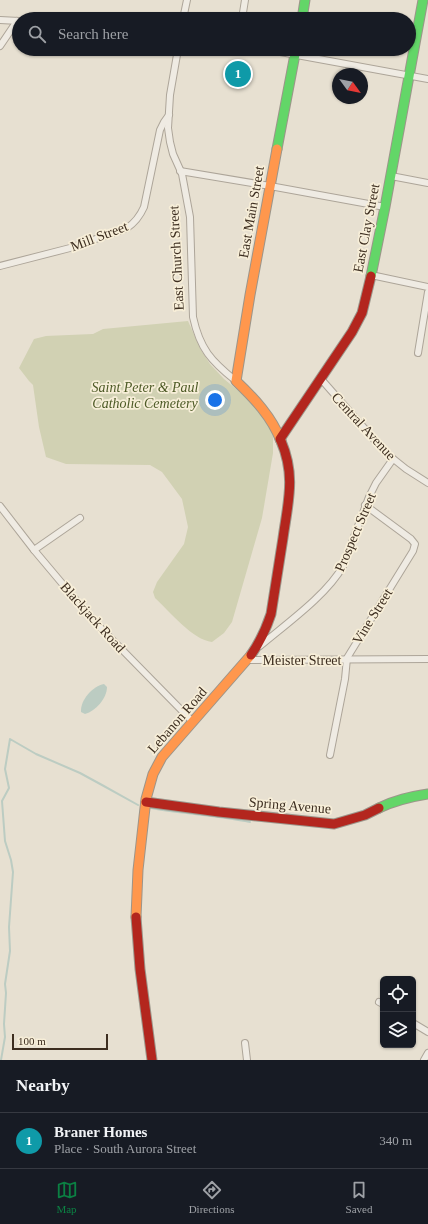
<!DOCTYPE html>
<meta charset="utf-8">
<style>
body{margin:0;font-family:"Times New Roman",serif;background:#20242c;color:#f1f3f6}
.controls{position:absolute;right:12px;bottom:12px;display:grid;overflow:hidden;border-radius:6px;box-shadow:0 1px 3px #0004}
.controls button{width:36px;height:36px;display:grid;place-items:center;padding:0;border:0;border-bottom:1px solid #363941;background:#171b24;color:#f1f3f6;font:20px sans-serif}
.compass{position:absolute;left:332px;top:68px;width:36px;height:36px;border-radius:50%;background:#171b24;box-shadow:0 1px 3px #0004;rotate:123deg}
.scale{position:absolute;left:12px;bottom:10px;width:96px;box-sizing:border-box;padding-left:4px;border:2px solid #3d2e20;border-top:0;font-size:11px;line-height:14px;white-space:nowrap;color:#3d2e20;-webkit-text-stroke:3px #f7eed8;paint-order:stroke}
.you{position:absolute;left:215px;top:400px;width:14px;height:14px;margin:-10px;border:3px solid #fff;border-radius:50%;background:#1a73e8;box-shadow:0 0 0 6px #1a73e833}
.badge{display:grid;place-items:center;width:26px;height:26px;border-radius:50%;background:#0b8043;color:#fff;font-size:13px;font-weight:700}
.pin{position:absolute;translate:-50% -50%;border:2px solid #fff;box-shadow:0 1px 4px #0006}
.list{margin:0;padding:0;list-style:none}
h2{display:flex;justify-content:space-between;align-items:center;height:52px;margin:0;padding:0 16px;font-size:17px}
h2 small{font-size:13px;font-weight:400;color:#9ea1a6}
.list li{display:grid;grid-template-columns:26px 1fr auto;gap:12px;align-items:center;box-sizing:border-box;height:56px;padding:0 16px;border-top:1px solid #363941}
.list b{display:block;font-size:15px;white-space:nowrap}
.list p{margin:0;font-size:13px;white-space:nowrap;color:#9ea1a6}
.list em{font-size:13px;font-style:normal;color:#9ea1a6}
.icon{flex:none;width:22px;height:22px;fill:none;stroke:currentColor;stroke-width:2;stroke-linecap:round;stroke-linejoin:round}
.map{position:relative;flex:none;width:428px;height:1060px;overflow:hidden}
.search{position:absolute;background:#171b24;box-shadow:0 1px 3px #0004;left:12px;right:12px;top:12px;height:44px;display:flex;align-items:center;gap:10px;box-sizing:border-box;padding:0 14px;border-radius:22px;color:#9ea1a6;font-size:15px}
.sheet{height:108px;background:#171b24}
nav{display:flex;justify-content:space-around;align-items:center;box-sizing:border-box;height:56px;border-top:1px solid #363941;background:#171b24;font-size:11px;color:#9ea1a6}
nav a{display:grid;justify-items:center;gap:2px}
nav .on{color:#0b8043}
.map>svg:first-child{display:block}
.cemetery{fill:#d1d1b3}
.water{fill:#bcccc2}
.lines{fill:none;stroke-linecap:round;stroke-linejoin:round}
.stream{stroke:#bcccc2;stroke-width:2}
.street-casing{stroke:#ada599;stroke-width:8}
.fast-casing{stroke:#9c958a;stroke-width:11}
.slow-casing{stroke:#9c958a;stroke-width:11}
.jam-casing{stroke:#9c958a;stroke-width:11}
.street{stroke:#efebe3;stroke-width:6}
.fast{stroke:#63d668;stroke-width:9}
.slow{stroke:#ff974d;stroke-width:9}
.jam{stroke:#b3261e;stroke-width:9}
.labels{text-anchor:middle;stroke-width:3.5;stroke-linejoin:round;paint-order:stroke}
.street-label{font-size:14px;fill:#3d2e20;stroke:#f7eed8}
.park-label{font-size:14px;font-style:italic;fill:#4d5a26;stroke:#f7eed8}
</style>
<div class="map">
<svg width="428" height="1060" viewBox="0 0 428 1060">
<rect width="100%" height="100%" fill="#e7e0d1"/>
<path class="cemetery" d="M188,321L201,350L210,364L224,379L246,397L265,419L273,435V453L262,518L232,622L224,633L212,642C193,640 170,612 155,598L153,592L157,582L184,544L188,527L182,499L162,472L150,465L66,464L46,457L39,427L33,385L29,381L19,368L34,339L46,336L93,334L103,329Z"/>
<path class="water" d="M104,684L107,687C107,698 96,711 85,714L81,712C80,700 93,686 104,684Z"/>
<g class="lines">
<g class="stream">
<path d="M151,808C183,814 217,815 250,822"/>
<polyline points="1,1060 5,1037 4,1024 6,993 5,984 10,951 9,927 13,872 11,860 5,841 2,801 9,788 5,769 10,739 36,754 80,773 102,785 138,805"/>
</g>
<g class="street-casing">
<g id="street">
<polyline points="183,19 187,0"/>
<polyline points="242,19 245,0"/>
<polyline points="0,20 19,21"/>
<polyline points="0,46 17,21"/>
<path d="M178,49L170,95L168,128L170,142L173,154L182,174L190,217L193,317C200,349 211,361 236,381"/>
<polyline points="264,49 428,79"/>
<polyline points="180,171 270,186 385,207"/>
<polyline points="391,176 428,183"/>
<path d="M0,266L70,248L127,228C136,222 140,216 144,207L160,130L164,122L169,115"/>
<polyline points="371,275 428,287"/>
<polyline points="418,353 428,292"/>
<polyline points="321,379 386,453 406,469 428,483"/>
<polyline points="0,506 34,550 92,619 193,722"/>
<polyline points="34,550 80,518"/>
<path d="M260,646C286,624 327,595 343,566L369,497L376,483L393,459"/>
<polyline points="248,660 428,659"/>
<polyline points="330,755 345,679 347,658 413,551 415,544 411,539 365,505"/>
<polyline points="379,1002 383,1004"/>
<polyline points="413,1023 428,1032"/>
<polyline points="245,1043 247,1060"/>
<polyline points="424,1060 428,1053"/>
</g>
</g>
<g class="fast-casing">
<g id="fast">
<polyline points="302,19 305,0"/>
<polyline points="277,149 296,49"/>
<polyline points="371,276 385,207 423,0"/>
<path d="M379,808C396,800 409,797 428,794"/>
</g>
</g>
<g class="slow-casing">
<g id="slow">
<path d="M277,149L250,295L236,381C254,398 272,417 281,441"/>
<polyline points="136,917 138,870 146,799 153,774 162,757 251,655"/>
</g>
</g>
<g class="jam-casing">
<g id="jam">
<polyline points="280,439 352,332 362,313 371,276"/>
<path d="M251,655C260,642 266,629 271,614C275,589 279,563 283,538C288,502 296,476 281,441"/>
<polyline points="146,802 219,812 334,824 365,815 379,808"/>
<polyline points="136,917 140,969 152,1060"/>
</g>
</g>
<use href="#street" class="street"/>
<use href="#fast" class="fast"/>
<use href="#slow" class="slow"/>
<use href="#jam" class="jam"/>
</g>
<g class="labels">
<g class="street-label">
<text transform="translate(251 212) rotate(-80)" y="5">East Main Street</text>
<text transform="translate(366 228) rotate(-79)" y="5">East Clay Street</text>
<text transform="translate(99 236) rotate(-21)" y="5">Mill Street</text>
<text transform="translate(176 258) rotate(-93)" y="5">East Church Street</text>
<text transform="translate(364 426) rotate(47)" y="5">Central Avenue</text>
<text transform="translate(355 532) rotate(-67)" y="5">Prospect Street</text>
<text transform="translate(372 616) rotate(-58)" y="5">Vine Street</text>
<text transform="translate(93 617) rotate(48)" y="5">Blackjack Road</text>
<text x="302" y="665">Meister Street</text>
<text transform="translate(177 720) rotate(-49)" y="5">Lebanon Road</text>
<text transform="translate(290 805) rotate(5)" y="5">Spring Avenue</text>
</g>
<g class="park-label">
<text x="145" y="392">Saint Peter &amp; Paul<tspan x="145" dy="16">Catholic Cemetery</tspan></text>
</g>
</g>
</svg>
<div class="controls">
<button><svg class="icon" aria-label="locate" viewBox="0 0 24 24"><circle cx="12" cy="12" r="6"/><path d="M12 2v4M12 18v4M2 12h4M18 12h4"/></svg></button>
<button><svg class="icon" aria-label="layers" viewBox="0 0 24 24"><path d="M12 4l9 5-9 5-9-5zM3 14l9 5 9-5"/></svg></button>
</div>
<svg class="compass" viewBox="-18 -18 36 36"><path d="M0-13l5 13h-10z" fill="#e53935"/><path d="M0 13l5-13h-10z" fill="#9ea1a6"/></svg>
<div class="scale">100 m</div>
<div class="you"></div>
<div class="pin badge" style="left:238px;top:74px;background:#0f9aa8">1</div>
<div class="search"><svg class="icon" aria-label="search" viewBox="0 0 24 24"><circle cx="10" cy="10" r="6"/><path d="M15 15l6 6"/></svg>Search here</div>
</div>
<section class="sheet">
<h2>Nearby<small></small></h2>
<ul class="list">
<li><span class="badge" style="background:#0f9aa8">1</span><div><b>Braner Homes</b><p>Place · South Aurora Street</p></div><em>340 m</em></li>
</ul>
</section>
<nav>
<a class="on"><svg class="icon" aria-label="map" viewBox="0 0 24 24"><path d="M3 6l6-2 6 2 6-2v14l-6 2-6-2-6 2zM9 4v14M15 6v14"/></svg>Map</a>
<a><svg class="icon" aria-label="directions" viewBox="0 0 24 24"><path d="M12 3l9 9-9 9-9-9zM9 14v-3h6M13 9l2 2-2 2"/></svg>Directions</a>
<a><svg class="icon" aria-label="saved" viewBox="0 0 24 24"><path d="M7 4h10v16l-5-4-5 4z"/></svg>Saved</a>
</nav>
